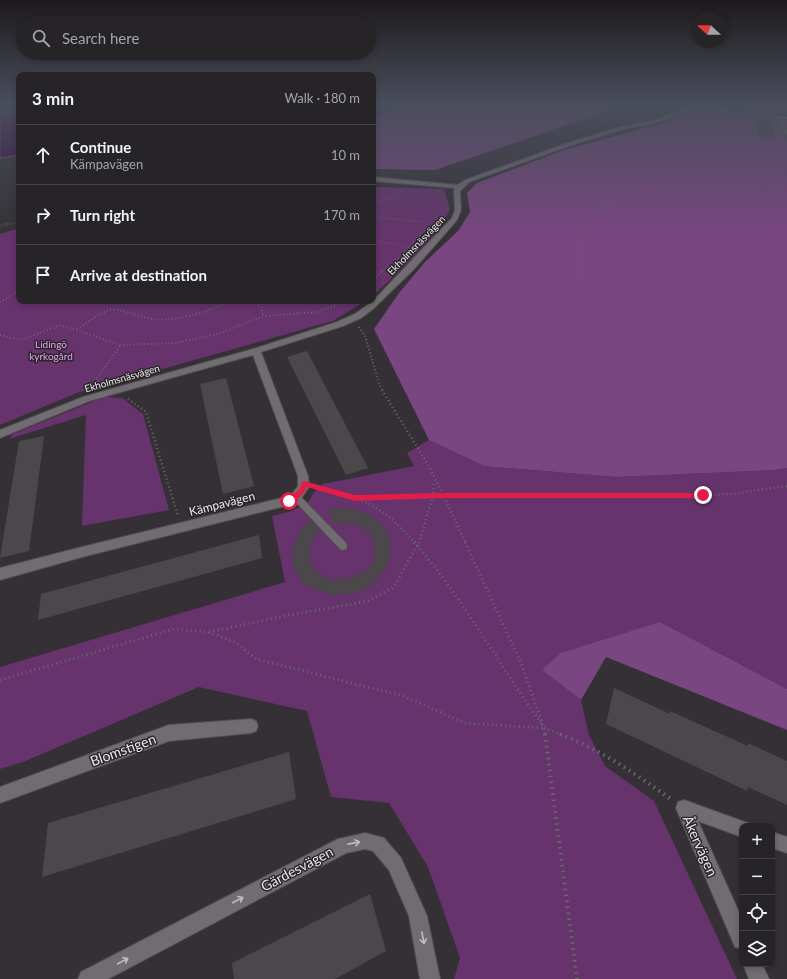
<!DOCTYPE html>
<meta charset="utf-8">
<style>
body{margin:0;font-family:Lato,sans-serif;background:#2f2c30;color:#f1f3f6}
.controls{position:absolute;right:12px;bottom:12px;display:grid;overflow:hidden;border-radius:8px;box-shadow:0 2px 6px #0003}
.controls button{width:36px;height:36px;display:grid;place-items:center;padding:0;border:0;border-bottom:1px solid #434145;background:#272428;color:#f1f3f6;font:20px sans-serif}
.compass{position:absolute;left:691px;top:12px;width:36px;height:36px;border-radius:50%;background:#272428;box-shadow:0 2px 6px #0003;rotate:292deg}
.stop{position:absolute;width:12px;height:12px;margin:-9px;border:3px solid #e11d48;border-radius:50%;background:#fff}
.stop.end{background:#e11d48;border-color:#fff;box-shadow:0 1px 4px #0008}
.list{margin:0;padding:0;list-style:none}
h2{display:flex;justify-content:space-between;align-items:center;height:52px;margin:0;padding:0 16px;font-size:17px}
h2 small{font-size:13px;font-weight:400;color:#a4a4a8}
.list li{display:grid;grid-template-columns:26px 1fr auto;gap:12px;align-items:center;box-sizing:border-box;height:60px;padding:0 16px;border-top:1px solid #434145}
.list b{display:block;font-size:15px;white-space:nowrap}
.list p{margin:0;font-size:13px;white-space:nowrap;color:#a4a4a8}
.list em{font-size:13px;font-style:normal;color:#a4a4a8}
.icon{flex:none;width:22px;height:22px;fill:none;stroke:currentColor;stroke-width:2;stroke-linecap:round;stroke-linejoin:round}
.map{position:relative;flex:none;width:787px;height:979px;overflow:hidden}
.search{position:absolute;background:#272428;box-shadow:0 2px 6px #0003;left:16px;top:16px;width:360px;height:44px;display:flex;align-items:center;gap:10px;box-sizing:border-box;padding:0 14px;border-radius:22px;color:#a4a4a8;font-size:15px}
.panel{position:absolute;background:#272428;box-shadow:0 2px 6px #0003;left:16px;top:72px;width:360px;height:232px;border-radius:8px}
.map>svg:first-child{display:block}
.green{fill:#66336d}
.forest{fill:#7a4681}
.water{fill:#390540;stroke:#6e4973}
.building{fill:#4b474b}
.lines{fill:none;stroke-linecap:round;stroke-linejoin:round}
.service-casing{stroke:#524e52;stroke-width:2}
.minor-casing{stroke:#524e52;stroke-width:2}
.path-far5{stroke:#6b686c;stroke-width:1;stroke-dasharray:0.5 1.5;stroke-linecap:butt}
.path-far4{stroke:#6b686c;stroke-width:1.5;stroke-dasharray:0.5 2;stroke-linecap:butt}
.path-far3{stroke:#6b686c;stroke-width:2;stroke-dasharray:1 2.5;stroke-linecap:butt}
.path-far2{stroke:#6b686c;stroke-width:2.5;stroke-dasharray:1 3;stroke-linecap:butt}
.path-far1{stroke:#6b686c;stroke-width:3;stroke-dasharray:1 3.5;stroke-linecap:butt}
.path{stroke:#6b686c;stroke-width:4;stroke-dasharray:1.5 4.5;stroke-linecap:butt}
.service{fill:#716c71;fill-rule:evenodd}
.minor{fill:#716c71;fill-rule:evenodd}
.oneway{stroke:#c0bdc0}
.route{fill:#e11d48}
.labels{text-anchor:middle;stroke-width:3;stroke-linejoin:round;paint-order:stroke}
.far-street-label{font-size:10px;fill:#eae8eb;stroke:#2a272b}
.far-park-label{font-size:10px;fill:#eba1f5;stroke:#2a272b}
.street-label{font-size:12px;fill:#eae8eb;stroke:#2a272b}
.near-street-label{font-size:14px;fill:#eae8eb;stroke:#2a272b}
</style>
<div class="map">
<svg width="787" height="979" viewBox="0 0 787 979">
<rect width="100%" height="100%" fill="#343035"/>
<g class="green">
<polygon points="373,187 444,189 450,209 441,227 420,251 373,296"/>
<polygon points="19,228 19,301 365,301 333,321 77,393 0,425 0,234"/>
<polygon points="104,397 122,398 143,414 169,510 82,526 86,415 9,439 13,434"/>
<polygon points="429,440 484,466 617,477 774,470 787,468 787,689 660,622 542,670 581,700 589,735 605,766 654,801 737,979 454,979 460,958 428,867 389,803 331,797 307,711 199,687 23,762 0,769 0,667 285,582 272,516 292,511 308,502 315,491 323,484 414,466 407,453"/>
</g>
<g class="forest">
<polygon points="409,104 628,104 435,170 373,169 373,117"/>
<polygon points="745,104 787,104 787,115 750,112 738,106"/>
<polygon points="702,111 787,119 787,468 774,470 617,477 484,466 429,440 374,329 399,293 425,262 458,231 470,212 467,193 477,183 561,151 669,121 679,114"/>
<polygon points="660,622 787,689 787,730 606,657 581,700 542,670 561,653"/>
</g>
<polygon class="water" points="19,113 19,155 0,158 0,117"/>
<g class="building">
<polygon points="757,120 773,122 774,139 757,137"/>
<polygon points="307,351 368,468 346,475 287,357"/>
<polygon points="226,378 254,486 223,494 200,384"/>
<polygon points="44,436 29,551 0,558 19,441"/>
<polygon points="347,508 360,510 369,514 385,528 391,542 390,561 377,580 368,588 358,593 335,595 314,590 301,581 293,567 292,552 294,545 300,531 309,520 320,530 314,537 310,545 311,564 316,571 324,577 334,580 352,578 368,569 373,561 375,544 372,535 360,526 352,523 333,524 329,509"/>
<polygon points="259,535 262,558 38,620 41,594"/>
<polygon points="614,688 670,714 670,711 748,746 748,743 787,761 787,805 748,787 747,791 606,724"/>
<polygon points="289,752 296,799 42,877 48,823"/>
<polygon points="370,894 386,951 335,979 234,979 232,963"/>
</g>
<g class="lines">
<g class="service-casing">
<g id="service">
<polygon points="386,104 390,104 373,111 373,109"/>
<polygon points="778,116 781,117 787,131 787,136 785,135"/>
<polygon points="296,494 299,495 346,543 347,546 346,549 343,550 340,549 293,499 292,497 293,495"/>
</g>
</g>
<g class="minor-casing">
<g id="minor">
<polygon points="710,108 787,117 787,119 710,110 686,111 655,123 623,129 569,146 469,182 460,191 461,210 457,220 414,269 373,309 361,318 343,326 261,352 308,476 309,487 300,500 289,505 82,557 0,580 0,568 82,547 286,497 292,494 298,486 298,476 253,355 89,401 0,438 0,430 83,397 253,349 337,322 355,314 373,301 452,218 455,210 454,191 455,188 373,181 373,177 458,185 465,180 565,144 620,127 652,121 685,109"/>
<polygon points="251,719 256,721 258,726 256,731 251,733 169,741 0,803 0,787 169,725"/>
<polygon points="684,800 742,821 748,823 749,826 742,826 742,837 698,821 742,919 742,949 735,947 676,808 678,802"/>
<polygon points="772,832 787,837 787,853 772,848"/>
<polygon points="365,833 384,838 401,858 427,916 440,979 420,979 409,916 389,870 373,851 365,849 346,853 108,979 78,979 81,972 338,839"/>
<polygon points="743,964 762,964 769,979 749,979"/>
</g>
</g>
<g class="path-far5">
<polyline points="618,104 626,119"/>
<polyline points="0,112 19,108"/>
<polyline points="0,117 5,120"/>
<polyline points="713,118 708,121 708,129 727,138 756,147"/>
<polyline points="0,121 19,117"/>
<polyline points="564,134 609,120"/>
<polyline points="373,143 408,136 424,130 439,119 484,104"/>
<polyline points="645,178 650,175 649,163 664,148 662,137 650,133"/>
</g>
<g class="path-far4">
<polyline points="373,202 392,198 402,191"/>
<polyline points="373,217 426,222 427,225 409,247 381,272"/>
<polyline points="0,225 11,223"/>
<polyline points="0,227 19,222"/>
<polyline points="373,240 408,247"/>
<polyline points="578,272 588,218 647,177"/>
</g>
<g class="path-far3">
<polyline points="577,275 578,271"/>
<polyline points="373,279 382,271"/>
<polyline points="252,301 261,307 264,316"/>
<polyline points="0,302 19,290"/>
<polyline points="359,327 365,336 380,386 383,391"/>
<path d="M77,329C87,323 98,314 109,310C118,307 140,317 151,319C179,322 206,312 231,301"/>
<polyline points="0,335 21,340 61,325 121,345 175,343 218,334 264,316 317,312 346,301"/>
<polyline points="99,385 97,378 121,345"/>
</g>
<g class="path-far2">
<polyline points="382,390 431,470 466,543"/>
<polyline points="128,399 146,412 178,516"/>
<polyline points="316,487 355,498 442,495 703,495 732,494 787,486"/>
<path d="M358,499C382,508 398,524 415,543"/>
<polyline points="419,543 433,496 434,481"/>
</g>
<g class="path-far1">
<path d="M414,542C463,598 498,664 542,724"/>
<polyline points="465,542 521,663 544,728 545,735"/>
<polyline points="209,632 284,616 368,601 394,587 419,542"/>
<polyline points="0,680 174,629 208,632 237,643 256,659 403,696 465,723 544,728"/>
<polyline points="544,728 562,735"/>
</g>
<g class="path">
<polyline points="545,734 577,979"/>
<path d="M560,734C601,750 636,774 672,800"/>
</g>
<use href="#service" class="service"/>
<use href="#minor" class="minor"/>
</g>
<defs><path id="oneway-shaft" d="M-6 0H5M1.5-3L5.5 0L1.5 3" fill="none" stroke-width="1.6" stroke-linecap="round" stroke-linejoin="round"/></defs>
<g class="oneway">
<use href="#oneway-shaft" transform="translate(354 843) rotate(-11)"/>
<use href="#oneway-shaft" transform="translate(238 900) rotate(-28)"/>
<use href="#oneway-shaft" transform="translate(423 938) rotate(79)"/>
<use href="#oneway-shaft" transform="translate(123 961) rotate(-28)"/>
</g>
<linearGradient id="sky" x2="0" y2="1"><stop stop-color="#1d1a1d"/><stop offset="0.43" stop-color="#4a4e5c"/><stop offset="1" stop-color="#4a4e5c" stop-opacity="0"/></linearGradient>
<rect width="787" height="241" fill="url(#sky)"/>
<path class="route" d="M304,481L355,495L442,493H703L707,495L703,498H442L355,501L307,487C304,494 295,504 287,503V499L299,490L302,482Z"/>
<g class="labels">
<g class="far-street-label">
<text transform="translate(416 245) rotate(-46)" y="4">Ekholmsnäsvägen</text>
<text transform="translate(122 378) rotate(-16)" y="4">Ekholmsnäsvägen</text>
</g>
<g class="far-park-label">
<text x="51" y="348">Lidingö<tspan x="51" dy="12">kyrkogård</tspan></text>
</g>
<g class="street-label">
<text transform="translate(222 504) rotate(-14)" y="4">Kämpavägen</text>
</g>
<g class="near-street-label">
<text transform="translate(123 750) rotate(-20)" y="5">Blomstigen</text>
<text transform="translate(700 846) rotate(66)" y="5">Åkervägen</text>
<text transform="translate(297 869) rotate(-28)" y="5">Gärdesvägen</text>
</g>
</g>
</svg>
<div class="controls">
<button>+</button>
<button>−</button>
<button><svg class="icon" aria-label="locate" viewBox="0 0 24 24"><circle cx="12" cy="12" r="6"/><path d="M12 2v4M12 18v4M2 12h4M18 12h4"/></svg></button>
<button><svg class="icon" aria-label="layers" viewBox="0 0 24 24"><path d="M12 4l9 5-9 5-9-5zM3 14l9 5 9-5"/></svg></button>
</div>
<svg class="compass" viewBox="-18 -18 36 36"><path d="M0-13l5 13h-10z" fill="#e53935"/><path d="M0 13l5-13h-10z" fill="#a4a4a8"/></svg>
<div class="stop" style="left:289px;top:501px"></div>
<div class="stop end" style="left:703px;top:495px"></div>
<div class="search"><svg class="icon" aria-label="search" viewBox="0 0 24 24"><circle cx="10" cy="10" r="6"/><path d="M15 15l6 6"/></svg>Search here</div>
<section class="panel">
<h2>3 min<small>Walk · 180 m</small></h2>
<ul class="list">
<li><svg class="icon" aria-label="ahead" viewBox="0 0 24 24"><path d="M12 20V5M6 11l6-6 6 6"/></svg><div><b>Continue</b><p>Kämpavägen</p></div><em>10 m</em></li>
<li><svg class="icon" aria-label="right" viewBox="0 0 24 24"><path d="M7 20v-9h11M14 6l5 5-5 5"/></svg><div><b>Turn right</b></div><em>170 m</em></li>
<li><svg class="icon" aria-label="arrive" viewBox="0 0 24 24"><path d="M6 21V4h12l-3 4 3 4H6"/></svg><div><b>Arrive at destination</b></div></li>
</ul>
</section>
</div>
